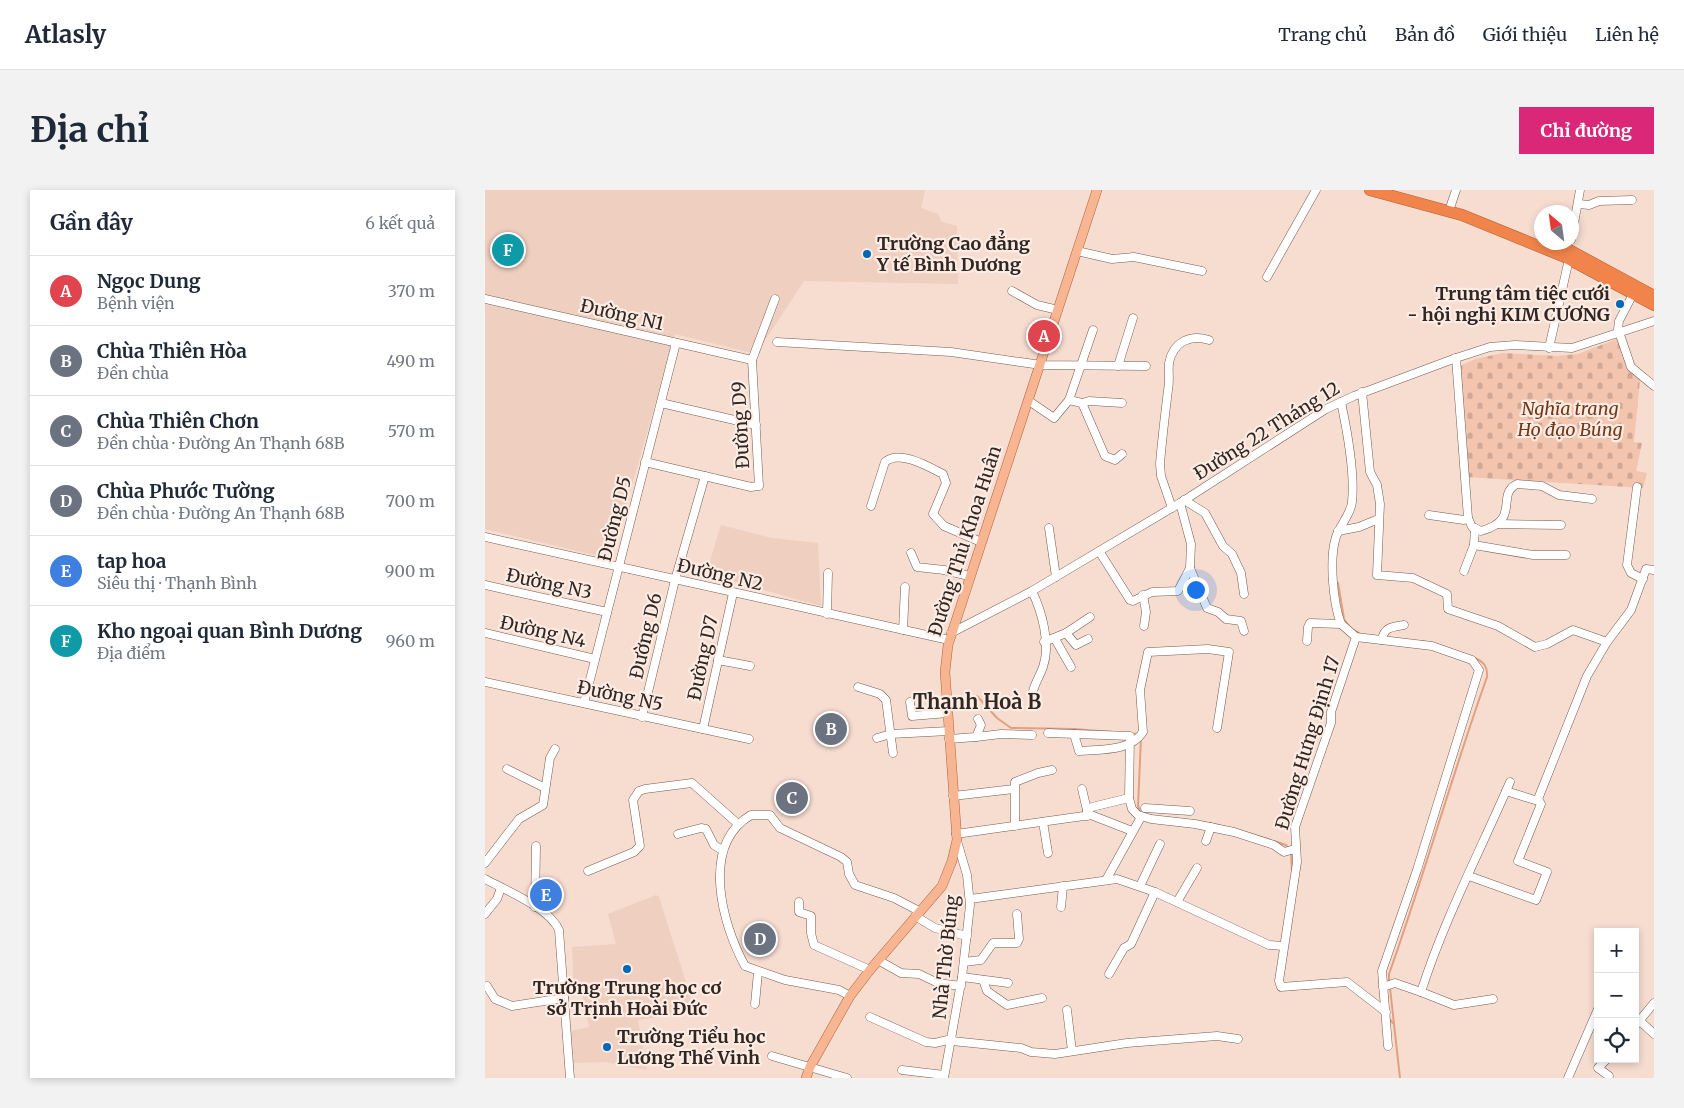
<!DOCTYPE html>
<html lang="vi">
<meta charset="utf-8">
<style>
body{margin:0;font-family:Merriweather,serif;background:#f2f2f3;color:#1f2937}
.controls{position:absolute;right:15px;bottom:15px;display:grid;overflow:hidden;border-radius:0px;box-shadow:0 2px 8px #0003}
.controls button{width:45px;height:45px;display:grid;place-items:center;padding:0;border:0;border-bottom:1px solid #e0e1e3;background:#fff;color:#1f2937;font:25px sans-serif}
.compass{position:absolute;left:1049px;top:15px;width:45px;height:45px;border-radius:50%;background:#fff;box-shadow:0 2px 8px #0003;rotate:331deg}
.you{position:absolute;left:710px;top:399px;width:18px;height:18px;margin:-12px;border:4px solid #fff;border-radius:50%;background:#1a73e8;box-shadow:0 0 0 8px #1a73e833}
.badge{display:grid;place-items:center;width:32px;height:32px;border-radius:50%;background:#db2777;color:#fff;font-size:16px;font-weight:700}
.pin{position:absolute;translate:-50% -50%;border:2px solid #fff;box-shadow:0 1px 5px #0006}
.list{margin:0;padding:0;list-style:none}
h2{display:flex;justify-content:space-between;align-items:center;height:65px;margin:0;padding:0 20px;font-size:21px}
h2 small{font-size:16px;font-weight:400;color:#747a83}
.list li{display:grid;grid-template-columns:32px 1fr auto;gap:15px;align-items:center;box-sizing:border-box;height:70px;padding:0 20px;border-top:1px solid #e0e1e3}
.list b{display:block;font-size:19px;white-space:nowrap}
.list p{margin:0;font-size:16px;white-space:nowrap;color:#747a83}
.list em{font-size:16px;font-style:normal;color:#747a83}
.icon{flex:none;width:28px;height:28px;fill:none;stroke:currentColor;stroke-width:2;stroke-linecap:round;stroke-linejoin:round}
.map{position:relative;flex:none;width:1169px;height:888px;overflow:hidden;border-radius:0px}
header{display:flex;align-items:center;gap:30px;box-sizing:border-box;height:70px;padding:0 25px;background:#fff;border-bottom:1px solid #e0e1e3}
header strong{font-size:24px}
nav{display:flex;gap:28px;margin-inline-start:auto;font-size:18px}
.intro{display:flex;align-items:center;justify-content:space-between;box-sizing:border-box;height:120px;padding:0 30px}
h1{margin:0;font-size:35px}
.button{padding:12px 22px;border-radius:0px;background:#db2777;color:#fff;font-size:18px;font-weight:700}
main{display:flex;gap:30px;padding:0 30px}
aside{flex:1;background:#fff;border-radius:0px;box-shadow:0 2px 8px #0003}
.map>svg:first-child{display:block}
.built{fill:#efcfbf}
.cemetery{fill:url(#cemetery-stones)}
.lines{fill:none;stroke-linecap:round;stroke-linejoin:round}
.stream{stroke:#e3a080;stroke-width:2}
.minor-casing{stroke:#745d53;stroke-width:9}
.major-casing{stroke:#ad633c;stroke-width:10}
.highway-casing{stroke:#ad633c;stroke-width:12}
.minor{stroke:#fff;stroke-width:8}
.major{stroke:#f7b592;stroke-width:9}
.highway{stroke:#f1844a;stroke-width:11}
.poi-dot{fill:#0069b5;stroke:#fcece4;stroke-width:2}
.labels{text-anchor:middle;stroke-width:4.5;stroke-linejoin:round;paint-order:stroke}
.poi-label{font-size:18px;font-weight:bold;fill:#302622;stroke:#fcece4;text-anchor:start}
.street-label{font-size:18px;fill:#302622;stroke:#fcece4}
.park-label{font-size:18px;font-style:italic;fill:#753816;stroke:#fcece4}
.quarter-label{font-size:20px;font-weight:bold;fill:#302622;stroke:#fcece4}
</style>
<header>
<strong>Atlasly</strong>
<nav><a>Trang chủ</a><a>Bản đồ</a><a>Giới thiệu</a><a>Liên hệ</a></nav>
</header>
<div class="intro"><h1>Địa chỉ</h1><a class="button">Chỉ đường</a></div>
<main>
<aside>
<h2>Gần đây<small>6 kết quả</small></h2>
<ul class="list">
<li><span class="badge" style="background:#e0444e">A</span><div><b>Ngọc Dung</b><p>Bệnh viện</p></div><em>370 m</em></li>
<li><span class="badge" style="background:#6b7280">B</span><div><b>Chùa Thiên Hòa</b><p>Đền chùa</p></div><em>490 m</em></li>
<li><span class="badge" style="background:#6b7280">C</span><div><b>Chùa Thiên Chơn</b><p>Đền chùa · Đường An Thạnh 68B</p></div><em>570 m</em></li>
<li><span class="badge" style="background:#6b7280">D</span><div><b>Chùa Phước Tường</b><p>Đền chùa · Đường An Thạnh 68B</p></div><em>700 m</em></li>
<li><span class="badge" style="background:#3f7fe0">E</span><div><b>tap hoa</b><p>Siêu thị · Thạnh Bình</p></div><em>900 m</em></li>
<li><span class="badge" style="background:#0f9aa8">F</span><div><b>Kho ngoại quan Bình Dương</b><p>Địa điểm</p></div><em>960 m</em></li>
</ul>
</aside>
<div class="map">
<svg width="1169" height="888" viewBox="0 0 1169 888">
<defs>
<pattern id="cemetery-stones" width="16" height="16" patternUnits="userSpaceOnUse" patternTransform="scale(1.25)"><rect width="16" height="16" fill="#f3c4ae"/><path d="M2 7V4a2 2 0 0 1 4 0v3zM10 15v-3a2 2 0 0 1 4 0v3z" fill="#d1a895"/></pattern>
</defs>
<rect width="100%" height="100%" fill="#f7dcd0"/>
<g class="built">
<polygon points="0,0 440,0 436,18 453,24 457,32 472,36 473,94 319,91 271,164 190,144 126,369 0,339"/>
<polygon points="236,335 287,348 333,353 336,416 221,384"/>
<polygon points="171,705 174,707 205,805 207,822 153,830 162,880 120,872 86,873 85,841 104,837 98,807 89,801 87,757 131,754 123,724"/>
</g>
<polygon class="cemetery" points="1132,149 1144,179 1155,190 1149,252 1157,253 1151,281 1162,283 1158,298 981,287 973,177 990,169 1018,163 1072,166 1093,164"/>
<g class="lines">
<g class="stream">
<polyline points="853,393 859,429 864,436"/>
<polyline points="867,439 876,444"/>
<polyline points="935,451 948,453"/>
<polyline points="492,506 512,528 526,538 589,539 653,544"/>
<polyline points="656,548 653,616 656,623"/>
<polyline points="704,630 734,635"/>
<polyline points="789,651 801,655 804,659"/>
<polyline points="806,663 807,681"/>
<path d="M904,793V784C939,686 967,585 1002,487C1003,477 999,472 990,468"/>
<polyline points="905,798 915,888"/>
<polyline points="798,800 826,798"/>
<polyline points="904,829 909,834"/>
</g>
<g class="minor-casing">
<g id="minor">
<polyline points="1094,14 1104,15 1114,11 1147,10"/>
<polyline points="966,15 971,0"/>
<polyline points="1086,50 1095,0"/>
<polyline points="592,61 627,69 649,67 717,81"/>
<polyline points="782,87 831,0"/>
<polyline points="527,101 552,115 573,120"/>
<polyline points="1148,104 1134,131 1133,139 1146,177 1169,196"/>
<polyline points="0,109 267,170"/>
<polyline points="292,152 466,162 556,175 661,176"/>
<polyline points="1064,158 1084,69"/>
<polyline points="633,176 648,128"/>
<polyline points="877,202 885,282 892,295 895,314 892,385 928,388 962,404 963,419 1013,436 1050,457 1062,454 1088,440 1122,452 1146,420 1161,379 1169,380"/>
<polyline points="584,210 608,140"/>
<polyline points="544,211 569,228 584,210 597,213 620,266 630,270 637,264"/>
<path d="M856,212C862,240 870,284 867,312C866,324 855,335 851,347C844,368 848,413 856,434L871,447L947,456L987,470L994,480L932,680L897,781L903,856"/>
<polyline points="176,213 271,235"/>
<polyline points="597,213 604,211 637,213"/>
<polyline points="160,272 266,297 274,296 267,170 290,109"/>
<polyline points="1152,297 1142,375 1146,383 1158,389"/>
<polyline points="699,310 720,323 738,356 747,364 756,383 759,404"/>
<path d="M386,316L400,272C414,259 444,277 458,284L461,293L448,324L459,336L496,352"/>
<path d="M687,318L676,286L675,274C677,249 680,225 683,200C685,191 683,182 684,173C688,152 705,144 724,150"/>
<polyline points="944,325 979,330 983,328 971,168"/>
<path d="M983,328L987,337L996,341C1037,330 1010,305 1032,294L1057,296L1074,305L1107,309"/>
<polyline points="1014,334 1076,335"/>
<polyline points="564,338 571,387"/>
<polyline points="990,338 989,355 1048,365 1081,365"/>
<polyline points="853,341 874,337 891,330"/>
<polyline points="0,347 464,450"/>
<polyline points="614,361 645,410 648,411 667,402 693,401 705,378 706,354 695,313"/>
<polyline points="426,363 432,377 459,380 484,386"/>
<polyline points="705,378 722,418 733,422 741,429 756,431 759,441"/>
<polyline points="979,381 989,355"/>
<polyline points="0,395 122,422"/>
<path d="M547,401C557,422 566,454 558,477C553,491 545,499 548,514"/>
<polyline points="658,405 661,422 659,436"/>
<polyline points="342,424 343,383"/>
<polyline points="418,440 420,397"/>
<polyline points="0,443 110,469"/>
<polyline points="466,443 547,401 695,313 841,219 869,206 971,168 1005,157 1030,155 1087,158 1169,131"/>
<polyline points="581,443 591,455 603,449"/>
<polyline points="871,447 846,522 846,533 810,637 812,672 794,791 796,797 862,792 901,822"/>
<polyline points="570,449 586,477"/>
<path d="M897,450C899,437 907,437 919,435"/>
<polyline points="822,451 823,437 825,433 856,434"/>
<polyline points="559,452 581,443 605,427"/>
<polyline points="233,470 265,476"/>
<polyline points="0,492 264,549"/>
<polyline points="373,497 395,504 401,510 408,563"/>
<polyline points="425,512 427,526 463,523"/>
<polyline points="99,513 191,153"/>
<polyline points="157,527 190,390 220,286"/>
<polyline points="218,539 248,403"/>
<polyline points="563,543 645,546 644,608 647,619 653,625 666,629 710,634 749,642 789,655 799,662 810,659"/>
<path d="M589,544L594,561C615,559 645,562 658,542L655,500L663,462L723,459L744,462L732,538"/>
<polyline points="491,547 516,544 547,545"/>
<polyline points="392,548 406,544 464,541"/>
<polyline points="464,549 491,547 496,535 493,529"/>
<polyline points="22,579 60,598"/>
<polyline points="597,599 602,620"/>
<polyline points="1021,601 1053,611"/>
<polyline points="468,606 529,599"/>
<polyline points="660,618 705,621"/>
<polyline points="602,626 602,620 607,617 644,608"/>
<polyline points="558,632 563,663"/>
<polyline points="530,636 530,592 553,583 567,580"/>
<polyline points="193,644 216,638 221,639 229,655 237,660"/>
<polyline points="471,644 606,625 647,641"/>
<polyline points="721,651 726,637"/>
<polyline points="0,673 34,629 58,615 65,568 70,559"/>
<polyline points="103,681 149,662 155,656 148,610 154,601 160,599 207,593 253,634"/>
<polyline points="984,686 1051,710 1062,682 1033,671 1056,614 1053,609 1102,486 1122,452"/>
<path d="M0,689C20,700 65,718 74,740L85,888"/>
<polyline points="621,690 656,627"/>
<polyline points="655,696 675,654"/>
<polyline points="485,709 632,689 670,702 784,755 798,756"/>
<polyline points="314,712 314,722 326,726 326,743 329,755 385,780"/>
<polyline points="692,712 712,678"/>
<polyline points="50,717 51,656"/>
<polyline points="576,717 578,696"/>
<polyline points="0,724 12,709 16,698"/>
<polyline points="430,726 450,738 482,746"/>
<polyline points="393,770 416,783 434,784 453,793 476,796"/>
<polyline points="479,772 496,770 508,753 532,753 534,749 532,724"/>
<polyline points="624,784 639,758 646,754 670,702"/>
<polyline points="477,787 523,793"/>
<polyline points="498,790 502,801 522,815 557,808"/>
<polyline points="2,796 10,809 27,816 79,808"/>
<path d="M898,797L910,793L936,802C959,730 995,661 1025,592"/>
<polyline points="936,802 969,815 1008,809"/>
<path d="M365,806L354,800L300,790L260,776C237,734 215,655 266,625H285L295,638L356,667L362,672L364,684L370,695L409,708L434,721"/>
<polyline points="270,814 273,782"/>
<polyline points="582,820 587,861"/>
<polyline points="385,827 441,852 450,853 467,849"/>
<polyline points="1155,831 1169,844"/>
<polyline points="1150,836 1169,813"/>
<polyline points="467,851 536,858 546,862 570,864 642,853 732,846 753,849"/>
<polyline points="287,866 362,888"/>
<polyline points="1122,869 1113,878 1124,886"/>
<polyline points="417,880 459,885"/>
<polyline points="459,888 477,787 485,715 482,685 472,651"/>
<polyline points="1083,888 1113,819"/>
</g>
</g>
<g class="major-casing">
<polyline id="major" points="321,888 325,877 365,806 385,780 457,696 467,671 472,650 460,482 463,455 612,0"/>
</g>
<g class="highway-casing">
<g id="highway">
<polyline points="885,0 977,25 1080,67 1169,115"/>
<polyline points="1066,52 1084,60 1169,106"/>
</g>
</g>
<use href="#minor" class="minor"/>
<use href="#major" class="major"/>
<use href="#highway" class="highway"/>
</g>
<g class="poi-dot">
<circle cx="382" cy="64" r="5"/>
<circle cx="1135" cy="114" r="5"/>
<circle cx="142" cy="779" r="5"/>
<circle cx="122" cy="857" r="5"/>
</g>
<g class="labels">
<g class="poi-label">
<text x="392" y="60">Trường Cao đẳng<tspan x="392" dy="21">Y tế Bình Dương</tspan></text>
<text x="1125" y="110" text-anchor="end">Trung tâm tiệc cưới<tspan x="1125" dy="21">- hội nghị KIM CƯƠNG</tspan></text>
<text x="142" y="804" text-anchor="middle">Trường Trung học cơ<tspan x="142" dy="21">sở Trịnh Hoài Đức</tspan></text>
<text x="132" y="853">Trường Tiểu học<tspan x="132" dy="21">Lương Thế Vinh</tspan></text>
</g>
<g class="street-label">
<text transform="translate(137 125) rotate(13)" y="6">Đường N1</text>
<text transform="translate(256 235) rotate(-93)" y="6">Đường D9</text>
<text transform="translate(782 241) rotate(-32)" y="6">Đường 22 Tháng 12</text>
<text transform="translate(130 329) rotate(-76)" y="6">Đường D5</text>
<text transform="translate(480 351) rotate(-72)" y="6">Đường Thủ Khoa Huân</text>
<text transform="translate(235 385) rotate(13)" y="6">Đường N2</text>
<text transform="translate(64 394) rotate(12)" y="6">Đường N3</text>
<text transform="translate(58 442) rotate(13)" y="6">Đường N4</text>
<text transform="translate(161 446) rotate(-77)" y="6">Đường D6</text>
<text transform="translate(218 468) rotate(-78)" y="6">Đường D7</text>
<text transform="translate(135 506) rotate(12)" y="6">Đường N5</text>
<text transform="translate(823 553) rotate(-73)" y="6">Đường Hưng Định 17</text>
<text transform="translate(461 767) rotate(-84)" y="6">Nhà Thờ Búng</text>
</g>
<g class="park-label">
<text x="1085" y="225">Nghĩa trang<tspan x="1085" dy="21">Họ đạo Búng</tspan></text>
</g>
<g class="quarter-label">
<text x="492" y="519">Thạnh Hoà B</text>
</g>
</g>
</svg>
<div class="controls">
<button>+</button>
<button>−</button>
<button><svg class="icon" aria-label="locate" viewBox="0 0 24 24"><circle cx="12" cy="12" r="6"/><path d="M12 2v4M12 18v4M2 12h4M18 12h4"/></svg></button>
</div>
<svg class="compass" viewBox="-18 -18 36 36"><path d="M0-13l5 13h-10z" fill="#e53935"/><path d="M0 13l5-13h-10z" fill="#747a83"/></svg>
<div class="you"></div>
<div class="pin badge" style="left:559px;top:146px;background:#e0444e">A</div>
<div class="pin badge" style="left:346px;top:539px;background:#6b7280">B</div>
<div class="pin badge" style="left:307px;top:608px;background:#6b7280">C</div>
<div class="pin badge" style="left:275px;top:749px;background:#6b7280">D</div>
<div class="pin badge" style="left:61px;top:705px;background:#3f7fe0">E</div>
<div class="pin badge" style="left:23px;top:60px;background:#0f9aa8">F</div>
</div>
</main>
